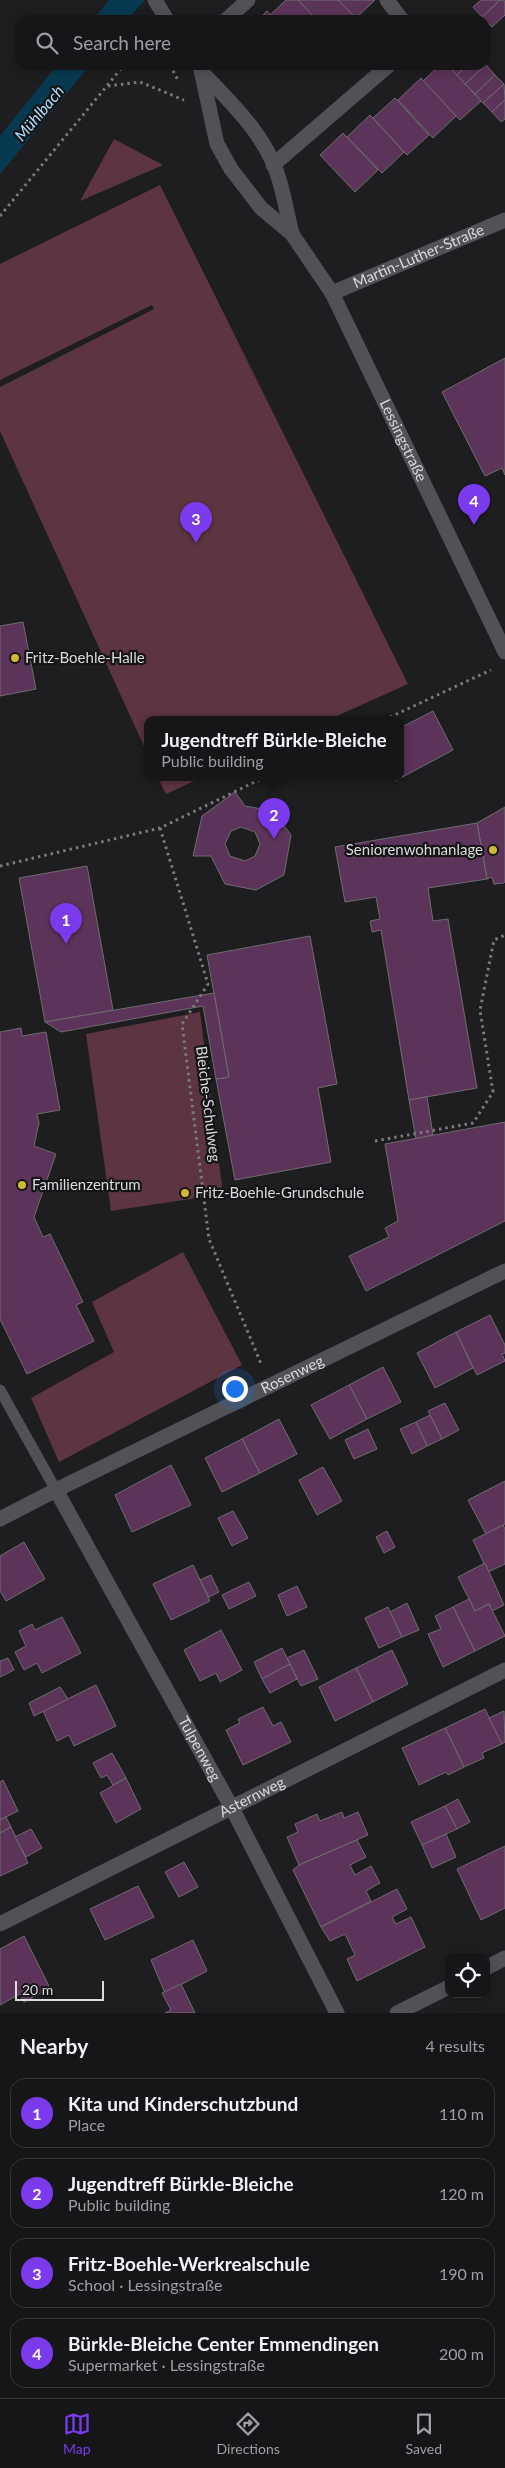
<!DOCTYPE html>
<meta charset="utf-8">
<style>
body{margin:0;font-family:Lato,sans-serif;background:#1f1f21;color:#f1f3f6}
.controls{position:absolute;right:15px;bottom:15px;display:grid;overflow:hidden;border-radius:10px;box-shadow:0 2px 12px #0003}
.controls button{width:45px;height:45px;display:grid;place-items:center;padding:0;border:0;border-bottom:1px solid #353537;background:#161618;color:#f1f3f6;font:25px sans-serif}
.scale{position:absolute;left:15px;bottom:12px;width:89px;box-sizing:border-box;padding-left:5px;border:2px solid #dbdadc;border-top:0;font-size:14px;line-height:18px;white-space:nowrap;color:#dbdadc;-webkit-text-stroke:4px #151417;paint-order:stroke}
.you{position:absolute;left:234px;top:1388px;width:18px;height:18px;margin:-12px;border:4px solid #fff;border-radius:50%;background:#1a73e8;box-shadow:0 0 0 8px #1a73e833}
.badge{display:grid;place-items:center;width:32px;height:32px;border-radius:50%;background:#7c3aed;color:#fff;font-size:16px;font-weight:700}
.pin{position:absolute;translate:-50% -41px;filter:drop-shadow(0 1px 2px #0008)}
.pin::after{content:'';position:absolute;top:26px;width:18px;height:15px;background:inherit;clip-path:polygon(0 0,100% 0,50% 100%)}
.popup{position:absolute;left:144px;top:716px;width:260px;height:65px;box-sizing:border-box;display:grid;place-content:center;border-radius:10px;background:#161618;filter:drop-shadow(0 1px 4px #0005);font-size:16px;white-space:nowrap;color:#9e9fa2}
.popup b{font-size:19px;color:#f1f3f6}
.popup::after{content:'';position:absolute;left:50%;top:100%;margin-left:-10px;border:10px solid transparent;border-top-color:#161618}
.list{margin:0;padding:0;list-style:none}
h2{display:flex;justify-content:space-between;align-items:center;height:65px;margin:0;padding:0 20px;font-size:21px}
h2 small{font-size:16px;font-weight:400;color:#9e9fa2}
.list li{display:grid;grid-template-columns:32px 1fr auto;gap:15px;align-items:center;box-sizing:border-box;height:70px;margin:0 10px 10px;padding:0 10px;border:1px solid #353537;border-radius:15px}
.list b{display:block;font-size:19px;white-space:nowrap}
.list p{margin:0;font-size:16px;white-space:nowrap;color:#9e9fa2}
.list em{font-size:16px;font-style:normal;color:#9e9fa2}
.icon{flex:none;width:28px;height:28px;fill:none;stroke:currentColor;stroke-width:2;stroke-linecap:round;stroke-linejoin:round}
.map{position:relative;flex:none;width:505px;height:2013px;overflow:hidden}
.search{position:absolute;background:#161618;box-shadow:0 2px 12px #0003;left:15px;right:15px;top:15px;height:55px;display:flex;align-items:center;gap:12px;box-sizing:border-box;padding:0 18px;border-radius:15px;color:#9e9fa2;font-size:19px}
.sheet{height:385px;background:#161618}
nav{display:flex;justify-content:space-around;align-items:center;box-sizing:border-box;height:70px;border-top:1px solid #353537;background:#161618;font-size:14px;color:#9e9fa2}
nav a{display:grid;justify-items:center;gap:2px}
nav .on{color:#7c3aed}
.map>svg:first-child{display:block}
.green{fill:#5d3540}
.water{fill:#073a51}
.building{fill:#5c3459;stroke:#6f6c6f;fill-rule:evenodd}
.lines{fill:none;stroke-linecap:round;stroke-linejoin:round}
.path{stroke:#7b7a7c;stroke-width:3;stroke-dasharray:2.5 4;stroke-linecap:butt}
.lane{stroke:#525155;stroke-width:11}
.street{stroke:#525155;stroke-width:15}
.poi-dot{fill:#d1b736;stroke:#151417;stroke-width:2}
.labels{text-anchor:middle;stroke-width:4.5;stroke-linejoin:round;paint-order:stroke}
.street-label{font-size:15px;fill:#dbdadc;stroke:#151417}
.poi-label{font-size:15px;fill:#dbdadc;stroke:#151417;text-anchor:start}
.water-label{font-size:16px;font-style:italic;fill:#addffd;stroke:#151417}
</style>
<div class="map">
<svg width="505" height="2013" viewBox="0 0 505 2013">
<rect width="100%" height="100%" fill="#1e1d20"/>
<g class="green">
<polygon points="114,139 163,165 80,201"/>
<polygon points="160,185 408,684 328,720 148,720 148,755 0,431 0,387 154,309 152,305 0,380 0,264"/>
<polygon points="158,778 201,778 166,794"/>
<polygon points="200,1012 223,1194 111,1211 86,1034"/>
<polygon points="183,1252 242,1365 59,1462 31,1398 114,1352 92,1302"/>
</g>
<g class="water">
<polygon points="109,0 145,0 127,20 93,20"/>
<polygon points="57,65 90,65 0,174 0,136"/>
</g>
<g class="building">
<polygon points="286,0 298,0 317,20 275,20 270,15"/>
<polygon points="298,0 338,0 353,15 347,20 317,20"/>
<polygon points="338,0 375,0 356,18"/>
<polygon points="481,0 500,0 482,17 473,7"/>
<polygon points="500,0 505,1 505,15 492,27 482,17"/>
<polygon points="267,11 275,20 258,20"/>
<polygon points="440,65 448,65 481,101 460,120 423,81"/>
<polygon points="451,65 468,65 457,75 449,67"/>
<polygon points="468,65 486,65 465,84 457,75"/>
<polygon points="486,65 495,75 475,94 465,84"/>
<polygon points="495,75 504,84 483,103 475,94"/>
<polygon points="421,78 456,116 433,138 398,100"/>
<polygon points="504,84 505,100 492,112 483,103"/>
<polygon points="395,98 429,135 407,155 373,118"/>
<polygon points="505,100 505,119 501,122 492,112"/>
<polygon points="370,115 404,152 382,173 347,137"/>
<polygon points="343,133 378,170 355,192 320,155"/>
<polygon points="505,358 505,475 502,468 485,476 442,392"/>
<polygon points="23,622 36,689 0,696 0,626"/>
<polygon points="433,711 453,750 395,781 393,778 400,778 400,728"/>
<path d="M235,792L245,806L273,811L291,835L284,875L256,890L225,884L211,856H193L202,816ZM241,827L255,832L260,844L255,856L245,861L230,856L225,844L231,831Z"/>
<polygon points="505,807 505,881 504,883 494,884 492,877 487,879 477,823"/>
<polygon points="477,823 487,879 428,888 433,921 448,919 477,1088 409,1100 381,930 372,932 370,921 380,919 376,897 345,902 335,847"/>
<polygon points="87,866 113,1010 45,1022 19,878"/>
<polygon points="310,936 337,1084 318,1088 331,1162 235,1180 216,1079 229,1077 207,955"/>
<polygon points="214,993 229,1077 216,1079 203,1006 61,1032 45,1022"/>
<polygon points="21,1028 22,1036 46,1032 60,1110 37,1114 39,1123 34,1146 56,1154 34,1217 43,1237 50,1234 83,1302 76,1305 94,1341 27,1374 0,1319 0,1032"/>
<polygon points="427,1097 433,1135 416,1139 409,1100"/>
<polygon points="505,1122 505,1221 366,1291 349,1256 389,1237 385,1228 398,1221 385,1144"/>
<polygon points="490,1315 505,1345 505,1353 502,1354 505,1361 477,1375 456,1332"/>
<polygon points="456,1332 473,1368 435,1388 417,1353"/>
<polygon points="383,1367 401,1402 367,1419 349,1385"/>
<polygon points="349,1385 367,1419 330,1439 311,1405"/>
<polygon points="445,1403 459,1430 442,1439 428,1411"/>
<polygon points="430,1415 442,1439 427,1446 416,1422"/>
<polygon points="279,1419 297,1454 260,1473 242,1439"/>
<polygon points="416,1422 427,1446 412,1454 400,1429"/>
<polygon points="368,1429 377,1449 354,1459 345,1440"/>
<polygon points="242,1439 260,1473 222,1492 205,1458"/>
<polygon points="171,1465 191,1505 132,1532 115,1495"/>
<polygon points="323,1467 342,1501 317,1515 299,1480"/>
<polygon points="505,1481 505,1524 486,1534 468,1500"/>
<polygon points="233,1511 248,1538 232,1546 218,1518"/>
<polygon points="503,1525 505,1529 505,1564 488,1572 473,1540"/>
<polygon points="387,1531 395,1547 384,1553 376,1537"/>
<polygon points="24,1542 45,1579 6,1601 0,1591 0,1556"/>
<polygon points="485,1563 504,1605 492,1611 489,1604 475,1611 458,1577"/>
<polygon points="193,1565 210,1601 171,1620 153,1584"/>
<polygon points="211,1575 219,1592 209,1597 200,1580"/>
<polygon points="249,1582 256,1596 229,1609 222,1595"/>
<polygon points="297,1586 307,1607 287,1616 278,1595"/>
<polygon points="469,1599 475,1611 489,1604 505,1636 475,1651 453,1607"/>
<polygon points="407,1603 419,1630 402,1637 390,1612"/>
<polygon points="388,1607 402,1637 379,1648 365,1618"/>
<polygon points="453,1607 475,1651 443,1667 428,1634 441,1629 435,1616"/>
<polygon points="62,1617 81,1653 42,1673 37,1663 24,1670 15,1652 26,1646 19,1631 32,1624 35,1630"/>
<polygon points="221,1630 242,1670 220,1682 216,1673 200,1681 184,1650"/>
<polygon points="282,1648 290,1664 262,1679 254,1662"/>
<polygon points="304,1650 318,1679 301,1686 287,1658"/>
<polygon points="392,1650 408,1684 373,1702 356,1668"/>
<polygon points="8,1658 14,1670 0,1677 0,1661"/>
<polygon points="290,1664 297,1679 270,1693 262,1679"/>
<polygon points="356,1668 373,1702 335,1721 319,1687"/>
<polygon points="96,1685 116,1726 74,1746 69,1735 57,1741 43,1711"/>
<polygon points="60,1687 68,1699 34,1716 29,1703"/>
<polygon points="263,1707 273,1726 281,1722 291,1742 243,1765 226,1730 240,1723 238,1719"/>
<polygon points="485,1709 502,1744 482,1753 484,1758 464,1767 445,1728"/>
<polygon points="504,1711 505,1742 502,1744 489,1718"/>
<polygon points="445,1728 464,1767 448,1775 446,1772 419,1785 402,1748"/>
<polygon points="112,1753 126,1778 113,1785 107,1775 101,1778 93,1763"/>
<polygon points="126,1778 141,1809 116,1823 100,1793"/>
<polygon points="3,1780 18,1811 0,1820 0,1782"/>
<polygon points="458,1799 470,1822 457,1829 445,1806"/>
<polygon points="445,1806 457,1829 422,1845 411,1822"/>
<polygon points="342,1812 344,1818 358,1812 368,1835 299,1865 287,1837 298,1832 295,1824 317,1814 320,1821"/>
<polygon points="6,1817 11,1827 0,1833 0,1820"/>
<polygon points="11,1827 28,1863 0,1876 0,1833"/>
<polygon points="31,1829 42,1848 26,1857 15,1837"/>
<polygon points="446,1834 456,1857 432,1868 422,1845"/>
<polygon points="357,1840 366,1857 350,1865 355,1875 371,1866 380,1883 366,1891 371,1901 321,1927 293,1870 299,1865"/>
<polygon points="505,1846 505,1908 481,1920 457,1869"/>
<polygon points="184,1862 198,1887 179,1897 165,1872"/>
<polygon points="138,1886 154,1917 105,1940 90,1909"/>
<polygon points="397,1889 407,1909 392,1917 396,1924 411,1917 425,1947 357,1981 347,1959 355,1955 345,1934 330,1941 321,1927"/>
<polygon points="24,1936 50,1988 24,2002 20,1994 0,2005 0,1949"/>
<polygon points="193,1940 207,1971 165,1993 151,1960"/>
<polygon points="181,1984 195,2013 165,2013 171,2010 162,1993"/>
</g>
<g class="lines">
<g class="path">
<polyline points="170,65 179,82"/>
<polyline points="108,86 140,82 184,100"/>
<polyline points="0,216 124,65"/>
<polyline points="384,720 491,670"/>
<polyline points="160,828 208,984 182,1024 209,1239 262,1366"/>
<polyline points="0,866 160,828 263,778"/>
<polyline points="375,1141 473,1123 493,1092 480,1010 494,940 505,935"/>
</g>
<polyline class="lane" points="0,1390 56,1490"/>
<g class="street">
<polyline points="155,0 167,20"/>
<polyline points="387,0 402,20"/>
<polyline points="226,20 248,0"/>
<path id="s1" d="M201,70L217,144L231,169L261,208L292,234L332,293L505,652"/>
<path d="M201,71C230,102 263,132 277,173C284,193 287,214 292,234"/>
<polyline points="273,165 389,65"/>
<path id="s2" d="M332,293L505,220"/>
<path id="s3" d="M56,1490L232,1808L337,2013"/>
<path id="s4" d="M0,1519L56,1490L505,1271"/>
<path id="s5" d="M0,1924L505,1670"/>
<polyline points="486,1968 505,1958"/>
<polyline points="397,2013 449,1987"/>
</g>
</g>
<g class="poi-dot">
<circle cx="15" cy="658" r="5"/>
<circle cx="493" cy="850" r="5"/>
<circle cx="22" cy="1185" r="5"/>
<circle cx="185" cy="1193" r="5"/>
</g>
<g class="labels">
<g class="street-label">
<text dy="5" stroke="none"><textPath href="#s2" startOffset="94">Martin-Luther-Straße</textPath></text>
<text dy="5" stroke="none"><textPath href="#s1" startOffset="429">Lessingstraße</textPath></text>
<text transform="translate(208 1104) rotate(83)" y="5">Bleiche-Schulweg</text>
<text dy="5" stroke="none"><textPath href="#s4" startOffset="326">Rosenweg</textPath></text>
<text dy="5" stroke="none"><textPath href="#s3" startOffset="296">Tulpenweg</textPath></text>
<text dy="5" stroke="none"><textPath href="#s5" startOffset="282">Asternweg</textPath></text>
</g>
<g class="poi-label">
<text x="25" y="663">Fritz-Boehle-Halle</text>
<text x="483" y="855" text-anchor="end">Seniorenwohnanlage</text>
<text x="32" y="1190">Familienzentrum</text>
<text x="195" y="1198">Fritz-Boehle-Grundschule</text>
</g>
<g class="water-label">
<text transform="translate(39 113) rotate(-50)" y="6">Mühlbach</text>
</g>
</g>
</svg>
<div class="controls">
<button><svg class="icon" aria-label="locate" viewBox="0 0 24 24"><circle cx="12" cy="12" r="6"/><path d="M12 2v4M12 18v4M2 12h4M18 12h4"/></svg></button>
</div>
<div class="scale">20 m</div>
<div class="you"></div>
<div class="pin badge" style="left:66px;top:944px">1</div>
<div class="pin badge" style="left:274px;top:839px">2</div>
<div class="popup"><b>Jugendtreff Bürkle-Bleiche</b>Public building</div>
<div class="pin badge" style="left:196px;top:543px">3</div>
<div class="pin badge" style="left:474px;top:525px">4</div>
<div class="search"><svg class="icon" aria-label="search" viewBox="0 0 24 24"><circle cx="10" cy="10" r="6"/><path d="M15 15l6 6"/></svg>Search here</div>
</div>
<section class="sheet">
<h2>Nearby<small>4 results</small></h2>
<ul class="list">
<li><span class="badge">1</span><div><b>Kita und Kinderschutzbund</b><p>Place</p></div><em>110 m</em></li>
<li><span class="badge">2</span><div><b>Jugendtreff Bürkle-Bleiche</b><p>Public building</p></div><em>120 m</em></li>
<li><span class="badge">3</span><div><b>Fritz-Boehle-Werkrealschule</b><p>School · Lessingstraße</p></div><em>190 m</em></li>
<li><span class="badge">4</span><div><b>Bürkle-Bleiche Center Emmendingen</b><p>Supermarket · Lessingstraße</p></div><em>200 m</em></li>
</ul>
</section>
<nav>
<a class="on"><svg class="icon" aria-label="map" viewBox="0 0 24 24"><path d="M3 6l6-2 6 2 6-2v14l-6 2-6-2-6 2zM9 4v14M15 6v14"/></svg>Map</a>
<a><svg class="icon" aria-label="directions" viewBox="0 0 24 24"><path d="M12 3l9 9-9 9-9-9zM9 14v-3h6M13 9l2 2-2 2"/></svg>Directions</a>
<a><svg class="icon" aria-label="saved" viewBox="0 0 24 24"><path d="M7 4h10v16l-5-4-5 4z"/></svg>Saved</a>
</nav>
